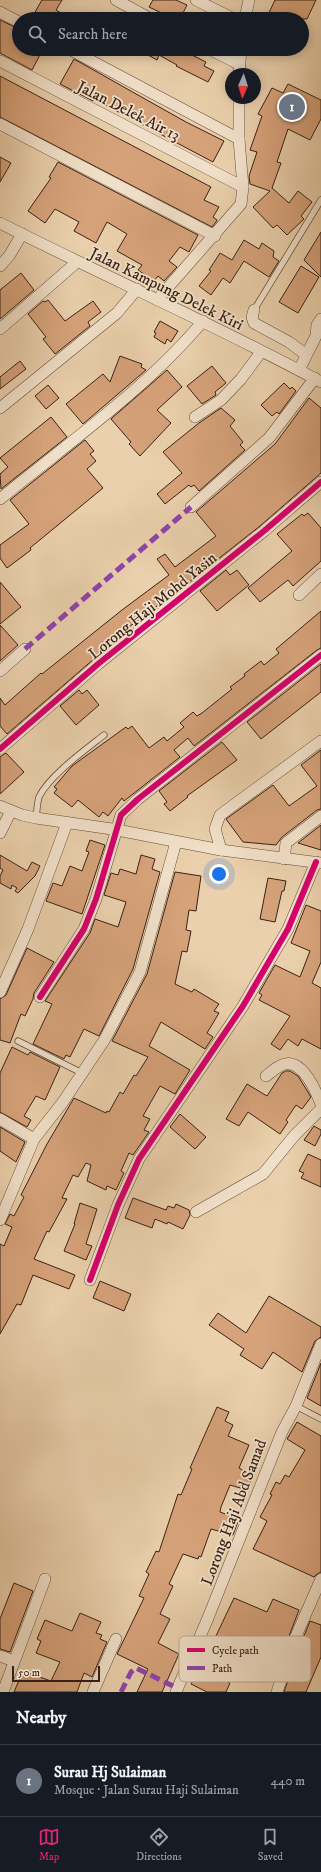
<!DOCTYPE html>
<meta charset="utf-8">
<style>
body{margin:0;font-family:"IM FELL DW Pica",serif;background:#242831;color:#f1f3f6}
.compass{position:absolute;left:225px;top:68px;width:36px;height:36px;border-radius:50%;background:#171b24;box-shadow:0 2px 10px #0003;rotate:183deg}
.scale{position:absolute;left:12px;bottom:10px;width:88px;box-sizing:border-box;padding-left:4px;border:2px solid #392117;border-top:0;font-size:11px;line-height:14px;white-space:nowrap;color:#392117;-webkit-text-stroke:3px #f1e0c9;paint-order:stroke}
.you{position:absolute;left:219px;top:874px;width:14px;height:14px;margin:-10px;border:3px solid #fff;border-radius:50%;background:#1a73e8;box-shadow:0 0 0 6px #1a73e833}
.badge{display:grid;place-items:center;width:26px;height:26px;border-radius:50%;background:#db2777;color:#fff;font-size:13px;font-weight:700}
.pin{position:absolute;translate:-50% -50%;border:2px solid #fff;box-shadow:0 1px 4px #0006}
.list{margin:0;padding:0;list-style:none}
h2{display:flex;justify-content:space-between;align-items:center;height:52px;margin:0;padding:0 16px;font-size:17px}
h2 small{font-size:13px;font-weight:400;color:#9ea1a6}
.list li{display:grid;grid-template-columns:26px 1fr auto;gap:12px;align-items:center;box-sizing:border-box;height:72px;padding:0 16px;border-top:1px solid #363941}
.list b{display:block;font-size:15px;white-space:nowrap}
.list p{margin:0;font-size:13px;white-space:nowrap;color:#9ea1a6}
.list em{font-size:13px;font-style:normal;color:#9ea1a6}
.icon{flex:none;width:22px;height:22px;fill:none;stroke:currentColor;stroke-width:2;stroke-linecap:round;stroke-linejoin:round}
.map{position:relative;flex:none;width:321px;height:1692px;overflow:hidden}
.search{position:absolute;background:#171b24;box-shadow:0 2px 10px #0003;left:12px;right:12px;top:12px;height:44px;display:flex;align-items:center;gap:10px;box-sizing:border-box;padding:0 14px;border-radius:22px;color:#9ea1a6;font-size:15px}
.sheet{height:124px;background:#171b24}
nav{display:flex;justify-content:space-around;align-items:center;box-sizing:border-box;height:56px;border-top:1px solid #363941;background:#171b24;font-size:11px;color:#9ea1a6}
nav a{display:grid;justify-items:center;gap:2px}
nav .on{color:#db2777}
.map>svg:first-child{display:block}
.building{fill:#d6a27a;stroke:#392117}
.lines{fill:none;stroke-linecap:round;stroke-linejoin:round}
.service-casing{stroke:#654d3c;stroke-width:7}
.minor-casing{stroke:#654d3c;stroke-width:12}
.service{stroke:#f1e0c9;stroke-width:5.5}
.minor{stroke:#f1e0c9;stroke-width:11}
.quiet{stroke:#8e44ad;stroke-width:5;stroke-dasharray:10 5;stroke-linecap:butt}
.cycleway-casing{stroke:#f1e0c9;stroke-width:8}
.cycleway{stroke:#d6006c;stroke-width:6}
.labels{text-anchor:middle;stroke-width:3.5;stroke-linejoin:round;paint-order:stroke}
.street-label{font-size:16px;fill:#392117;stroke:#f1e0c9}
.key{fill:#f1e0c9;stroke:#baa794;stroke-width:1}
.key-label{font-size:11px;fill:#392117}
</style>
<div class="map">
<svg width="321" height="1692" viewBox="0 0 321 1692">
<rect width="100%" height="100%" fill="#ead0ac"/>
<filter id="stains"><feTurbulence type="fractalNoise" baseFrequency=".005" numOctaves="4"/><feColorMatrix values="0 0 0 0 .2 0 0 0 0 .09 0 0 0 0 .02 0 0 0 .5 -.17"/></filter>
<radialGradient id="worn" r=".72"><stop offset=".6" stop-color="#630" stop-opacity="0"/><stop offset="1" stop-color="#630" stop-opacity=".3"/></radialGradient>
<g class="building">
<polygon points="42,0 62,0 56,10 71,19 31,19"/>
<polygon points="153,0 176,0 187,5 180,19 174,19 149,7"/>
<polygon points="275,0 316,0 307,19 266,19"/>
<polygon points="0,20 19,29 19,49 43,49 32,70 0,53"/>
<polygon points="137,49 180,49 206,62 204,66 214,71 208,82 176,66 177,65 159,55 157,60"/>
<polygon points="74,59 186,122 224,141 213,162 94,99 93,101 60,84"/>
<polygon points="0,76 211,187 204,200 219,207 213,217 217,220 216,222 212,227 0,117"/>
<polygon points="288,84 321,100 321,119 310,140 288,129 277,162 281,163 272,188 289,203 298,191 312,202 301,216 304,219 287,235 277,225 273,228 253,207 270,191 250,184 249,176 257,152 250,150 262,116 258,114 272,88 283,93"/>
<polygon points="0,157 11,163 0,182"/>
<polygon points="58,162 198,235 189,252 180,247 169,261 177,267 164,281 158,276 154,281 138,270 142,265 117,251 127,234 107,222 96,243 74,231 79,222 55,209 45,223 28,211 51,178 49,177"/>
<polygon points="321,232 321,277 304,260"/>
<polygon points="244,240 259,249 262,243 274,251 273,257 279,261 269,277 244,261 230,283 223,278 211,295 199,286 211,271 209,270 220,253 232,260"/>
<polygon points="301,266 319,277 298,313 279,302"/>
<polygon points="21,273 34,290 0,319 0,290"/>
<polygon points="48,300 65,321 93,301 101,312 88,322 90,326 55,354 43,339 46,337 28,314 43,301 45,302"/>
<polygon points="160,321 178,331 171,342 167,339 165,344 154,337 156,333 154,332"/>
<polygon points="120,356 142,364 141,367 146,370 83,424 66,404 103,374 110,382"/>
<polygon points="20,361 26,369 0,389 0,377"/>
<polygon points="212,366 226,383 215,392 216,395 202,404 187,386"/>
<polygon points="167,370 182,387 157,410 171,423 140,456 129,444 131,442 111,419"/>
<polygon points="284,383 290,389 292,387 296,391 279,414 277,412 272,416 261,405"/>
<polygon points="48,385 59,398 46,409 35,396"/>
<polygon points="309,398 321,408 321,473 260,526 180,589 105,645 101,650 102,652 7,734 0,726 0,698 5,705 41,673 42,674 122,610 169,575 157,559 165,554 175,567 216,536 196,512 275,444"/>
<polygon points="221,408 235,420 230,426 243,442 240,445 245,450 199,491 194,485 191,487 189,485 165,504 157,494 182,473 163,452 199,423"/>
<polygon points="51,417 67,437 1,489 0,474 8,467 0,458"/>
<polygon points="85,440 94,451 90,454 96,461 87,469 103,488 30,548 31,550 7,568 0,558 0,545 29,524 10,500"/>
<polygon points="308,513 321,528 321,561 293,586 288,580 260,602 248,588 292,551 277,534 302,514 304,516"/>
<polygon points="226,570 230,575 237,570 249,585 217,611 200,591"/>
<polygon points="0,582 21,607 0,624"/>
<polygon points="321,611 321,648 317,650 194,746 188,738 174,750 180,757 124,801 122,798 108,816 103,812 99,817 78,800 72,807 54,793 57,789 54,787 72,766 126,727 128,729 132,726 149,748 164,737 167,741 184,727 180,723 193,712 197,716 202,713 232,689 230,687 245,676 244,674 261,661 264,665 279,653 276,649"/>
<polygon points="0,625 18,645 0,661"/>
<polygon points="321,664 321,692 261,739 247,722"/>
<polygon points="79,690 82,694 87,690 99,705 76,725 60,706"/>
<polygon points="222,742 237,760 187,796 188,797 170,811 164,804 167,802 159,791"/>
<polygon points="321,750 321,809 317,810 282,837 276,845 243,842 226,819 273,785 289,806 317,786 301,765"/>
<polygon points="6,753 24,772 0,794 0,757"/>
<polygon points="321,825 321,850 298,843"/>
<polygon points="90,840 105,845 82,914 46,901 53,883 62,886 70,866 82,871 89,852 86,851"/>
<polygon points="0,855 27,871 32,862 40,866 35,876 18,893 15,891 17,888 12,885 11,889 0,883 0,876 3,870 0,868"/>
<polygon points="141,855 155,859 152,869 160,872 133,969 99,1036 84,1029 70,1057 66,1055 64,1059 33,1044 52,1004 45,1001 90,933 95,919 118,927 126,902 104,895 111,873 118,875 120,869 136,874"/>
<polygon points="175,872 201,876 196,911 189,910 186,930 191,931 187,952 182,951 175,984 192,992 194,989 219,1004 214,1011 219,1013 207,1033 213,1037 205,1049 161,1022 149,1046 190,1070 175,1094 160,1086 143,1116 150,1119 144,1130 149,1132 133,1155 129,1153 121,1171 124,1173 116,1190 107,1186 106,1190 87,1181 91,1165 86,1163 78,1177 73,1175 62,1198 67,1199 49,1232 47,1231 34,1259 75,1275 69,1289 33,1275 21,1305 17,1304 0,1334 0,1244 4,1246 12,1227 5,1224 10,1214 14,1216 24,1197 21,1195 47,1144 74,1098 106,1113 107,1111 109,1112 120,1092 123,1094 134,1075 136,1076 148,1057 112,1041 147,974"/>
<polygon points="268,878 286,881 284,891 282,891 275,922 260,919"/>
<polygon points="306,905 321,911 321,962 312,983 321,988 321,1049 302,1039 298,1046 288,1039 280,1050 271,1044 290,1016 259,1000 262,995 259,993 275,965 300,977 310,951 291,943"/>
<polygon points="27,948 54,962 34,993 33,999 25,1016 21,1014 10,1043 0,1040 0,999 6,995"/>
<polygon points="12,1047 28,1055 30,1052 60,1067 45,1100 36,1096 24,1116 31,1120 27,1127 0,1112 0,1073"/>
<polygon points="286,1071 290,1071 298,1076 311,1097 302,1109 296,1105 286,1120 288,1122 280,1134 248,1112 239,1126 226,1119 247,1084 267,1096 282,1073"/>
<polygon points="180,1114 206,1137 195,1149 170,1127"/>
<polygon points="314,1126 321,1130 321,1134 315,1146 304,1140"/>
<polygon points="0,1127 25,1142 16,1162 0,1151"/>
<polygon points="308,1154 321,1160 321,1187 301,1178 304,1173 299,1171"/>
<polygon points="133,1198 166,1210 168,1206 174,1208 176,1204 189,1210 190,1215 183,1229 168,1222 167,1224 155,1219 152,1228 125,1218"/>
<polygon points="80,1203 97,1209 86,1244 92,1246 86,1260 64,1251 75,1224 74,1224"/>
<polygon points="100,1281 131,1294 124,1311 93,1298"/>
<polygon points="269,1296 321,1327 321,1337 315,1341 302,1372 273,1352 262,1369 240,1355 244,1349 209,1325 218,1313 246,1333"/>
<polygon points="321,1363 321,1406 307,1398"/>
<polygon points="217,1407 229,1412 225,1421 233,1425 228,1436 249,1445 239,1468 253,1476 247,1490 230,1485 221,1507 220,1512 239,1519 233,1535 211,1529 201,1557 199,1556 198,1559 183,1554 169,1584 173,1586 160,1614 170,1619 158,1643 179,1654 162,1692 137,1692 148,1669 117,1654 144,1598 139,1596 149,1574 146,1572 156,1551 159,1552 178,1494 181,1495 192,1469 190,1468"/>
<polygon points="297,1422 321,1436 321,1572 317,1574 314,1577 253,1549 267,1521 260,1517 272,1495 270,1494 276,1482 280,1484 285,1475 289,1477 305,1450 287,1439"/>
<polygon points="14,1583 33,1591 10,1652 0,1649 0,1619"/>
<polygon points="234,1598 267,1612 273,1599 299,1610 283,1652 249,1637 243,1651 215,1638"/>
<polygon points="80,1613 101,1622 96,1633 102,1635 100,1639 107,1642 92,1677 84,1673 77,1692 14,1692 23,1671 51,1681 60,1662 36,1653 41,1641 37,1639 45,1620 72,1631"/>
<polygon points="310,1621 321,1625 321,1657 306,1692 284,1692 300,1646"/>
<polygon points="199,1669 230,1683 226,1692 207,1692 191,1684"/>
</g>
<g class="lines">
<g class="service-casing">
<g id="service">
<polyline points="254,310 321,200"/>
<path d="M36,818C37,811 37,804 39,797C49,776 85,750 104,735"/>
<polyline points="18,1041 82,1073"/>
<polyline points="296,1406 321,1419"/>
</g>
</g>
<g class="minor-casing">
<g id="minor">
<polyline points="116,0 151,19"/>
<polyline points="196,0 234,19"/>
<polyline points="0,12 19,22"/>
<polyline points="245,19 249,0"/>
<polyline points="69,49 239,139"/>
<polyline points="209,49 239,64"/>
<polyline points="0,61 243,187"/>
<polyline points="239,74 241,49"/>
<polyline points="0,124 215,236"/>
<path d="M0,223C106,277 216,325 321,382"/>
<polyline points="0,266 9,256 22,234"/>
<polyline points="157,300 241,204 243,187 239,139 239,98"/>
<polyline points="254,310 252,317 254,323 289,342 305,354"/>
<polyline points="0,329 77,262"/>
<polyline points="299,370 316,336 317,325 321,319"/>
<polyline points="0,408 117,313 137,289"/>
<polyline points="195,417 221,400 241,379 261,352"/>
<path d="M0,499C68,443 146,389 203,321"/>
<polyline points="191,507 269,438 315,378"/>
<polyline points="299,595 321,574"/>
<polyline points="0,671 25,649"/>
<polyline points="0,749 98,664 264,531 321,482"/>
<polyline points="0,806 22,815 36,818 112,829 221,850 321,863"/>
<polyline points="0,833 11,811"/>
<polyline points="221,850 215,829 220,815 321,741"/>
<polyline points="284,859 286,843 321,816"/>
<polyline points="0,992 28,929 67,823"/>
<polyline points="40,997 84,929 96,899 121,815 138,799 321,655"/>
<path d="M266,1076C271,1072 279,1065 285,1064C303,1060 316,1091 321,1104"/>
<polyline points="0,1119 34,1139"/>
<polyline points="196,1212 263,1174 294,1136 321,1109"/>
<polyline points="0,1220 34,1139 63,1102 105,1039 140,972 176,842"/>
<polyline points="90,1280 118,1205 139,1159 243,1006 288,929 316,862"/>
<polyline points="0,1656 14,1661"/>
<polyline points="3,1692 45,1579"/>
<polyline points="93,1692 116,1639"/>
<polyline points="176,1692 208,1618 282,1432 296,1406 321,1344"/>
<polyline points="277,1692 293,1643 321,1579"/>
</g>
</g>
<use href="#service" class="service"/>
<use href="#minor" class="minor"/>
<g class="quiet">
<polyline points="25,649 191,507"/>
<polyline points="121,1692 131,1672 136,1668 177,1688"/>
</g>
<g class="cycleway-casing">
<g id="cycleway">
<polyline points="0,749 98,664 264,531 321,482"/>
<polyline points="40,997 84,929 96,899 121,815 138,799 321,655"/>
<polyline points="90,1280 118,1205 139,1159 243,1006 288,929 316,862"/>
</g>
</g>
<use href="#cycleway" class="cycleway"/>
</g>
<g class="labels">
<g class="street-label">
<text transform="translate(129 110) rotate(27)" y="6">Jalan Delek Air 13</text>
<text transform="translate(167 288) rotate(26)" y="6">Jalan Kampung Delek Kiri</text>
<text transform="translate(152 605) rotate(-39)" y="6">Lorong Haji Mohd Yasin</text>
<text transform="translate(233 1512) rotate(-69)" y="6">Lorong Haji Abd Samad</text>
</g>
</g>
<rect x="179" y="1636" width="132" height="46" rx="6" class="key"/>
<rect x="187" y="1648" width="18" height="4" fill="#d6006c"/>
<rect x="187" y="1666" width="18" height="4" fill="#8e44ad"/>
<g class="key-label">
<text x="212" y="1654">Cycle path</text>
<text x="212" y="1672">Path</text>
</g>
<rect width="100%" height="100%" filter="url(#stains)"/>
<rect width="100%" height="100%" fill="url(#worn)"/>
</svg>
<svg class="compass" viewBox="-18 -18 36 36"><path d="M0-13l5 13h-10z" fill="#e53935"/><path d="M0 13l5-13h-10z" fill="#9ea1a6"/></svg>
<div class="scale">50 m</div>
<div class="you"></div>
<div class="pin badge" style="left:292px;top:107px;background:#6b7280">1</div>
<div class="search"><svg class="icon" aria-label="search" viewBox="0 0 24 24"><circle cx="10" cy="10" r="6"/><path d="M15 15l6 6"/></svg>Search here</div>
</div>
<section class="sheet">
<h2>Nearby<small></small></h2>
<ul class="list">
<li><span class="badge" style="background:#6b7280">1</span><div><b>Surau Hj Sulaiman</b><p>Mosque · Jalan Surau Haji Sulaiman</p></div><em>440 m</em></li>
</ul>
</section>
<nav>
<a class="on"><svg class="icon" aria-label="map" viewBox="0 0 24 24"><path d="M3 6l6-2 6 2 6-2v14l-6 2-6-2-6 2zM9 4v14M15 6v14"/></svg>Map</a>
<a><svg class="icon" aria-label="directions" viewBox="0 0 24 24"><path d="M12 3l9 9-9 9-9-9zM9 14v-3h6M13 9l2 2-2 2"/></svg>Directions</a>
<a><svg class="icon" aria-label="saved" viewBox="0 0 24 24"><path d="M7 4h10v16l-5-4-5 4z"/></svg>Saved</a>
</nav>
